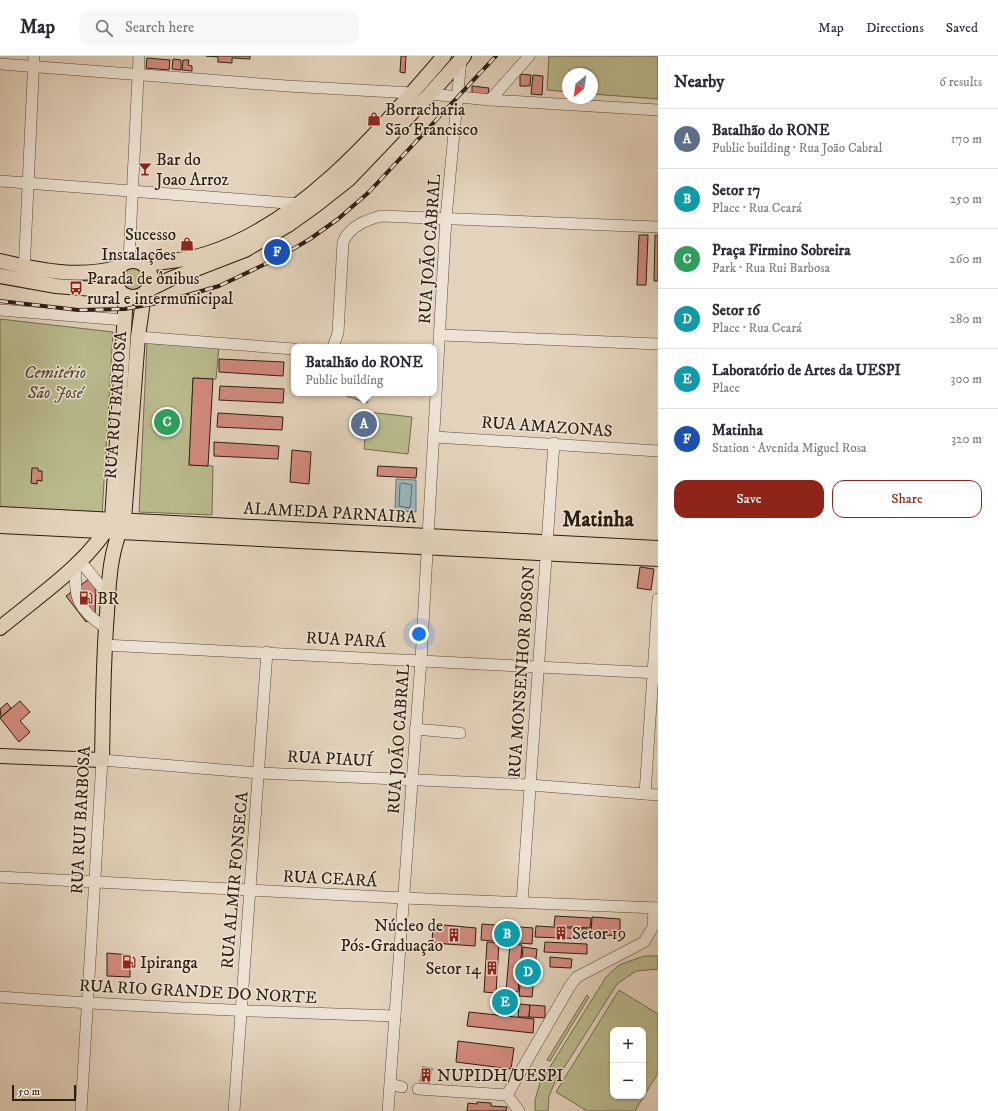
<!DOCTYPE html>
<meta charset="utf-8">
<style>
body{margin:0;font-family:"IM FELL DW Pica",serif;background:#f7f7f7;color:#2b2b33}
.controls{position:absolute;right:12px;bottom:12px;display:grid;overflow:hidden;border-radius:8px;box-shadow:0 1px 3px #0004}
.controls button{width:36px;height:36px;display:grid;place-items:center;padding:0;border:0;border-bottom:1px solid #e1e1e2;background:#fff;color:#2b2b33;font:20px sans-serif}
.compass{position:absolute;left:562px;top:12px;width:36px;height:36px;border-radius:50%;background:#fff;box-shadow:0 1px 3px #0004;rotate:210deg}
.scale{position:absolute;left:12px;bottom:10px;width:64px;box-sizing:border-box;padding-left:4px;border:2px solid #2b1e12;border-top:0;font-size:11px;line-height:14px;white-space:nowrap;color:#2b1e12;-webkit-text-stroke:3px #ede2d3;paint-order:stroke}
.you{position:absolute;left:419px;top:578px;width:14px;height:14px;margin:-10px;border:3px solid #fff;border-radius:50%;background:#1a73e8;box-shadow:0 0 0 6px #1a73e833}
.badge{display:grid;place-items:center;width:26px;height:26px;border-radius:50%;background:#8f2418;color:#fff;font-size:13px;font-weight:700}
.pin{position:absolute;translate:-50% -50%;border:2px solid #fff;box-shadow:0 1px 4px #0006}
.popup{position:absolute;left:291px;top:288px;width:146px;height:52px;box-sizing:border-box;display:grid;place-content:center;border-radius:8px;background:#fff;filter:drop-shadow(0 1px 3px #0005);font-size:13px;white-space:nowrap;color:#7c7c81}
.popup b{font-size:15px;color:#2b2b33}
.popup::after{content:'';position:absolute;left:50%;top:100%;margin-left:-8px;border:8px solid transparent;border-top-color:#fff}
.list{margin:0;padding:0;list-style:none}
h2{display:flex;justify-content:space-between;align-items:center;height:52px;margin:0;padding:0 16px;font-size:17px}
h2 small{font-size:13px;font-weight:400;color:#7c7c81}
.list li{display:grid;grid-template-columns:26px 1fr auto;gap:12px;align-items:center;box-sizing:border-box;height:60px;padding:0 16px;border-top:1px solid #e1e1e2}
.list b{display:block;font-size:15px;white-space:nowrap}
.list p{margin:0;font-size:13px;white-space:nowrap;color:#7c7c81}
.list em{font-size:13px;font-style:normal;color:#7c7c81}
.actions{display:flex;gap:8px;padding:12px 16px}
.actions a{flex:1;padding:9px 0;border:1px solid #8f2418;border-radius:12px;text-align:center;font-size:14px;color:#8f2418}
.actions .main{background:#8f2418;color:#fff}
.icon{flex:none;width:22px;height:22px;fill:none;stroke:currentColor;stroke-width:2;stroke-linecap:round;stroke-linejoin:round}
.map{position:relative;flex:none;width:658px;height:1055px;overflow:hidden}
header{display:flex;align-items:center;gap:24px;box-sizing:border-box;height:56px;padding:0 20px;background:#fff;border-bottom:1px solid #e1e1e2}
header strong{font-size:19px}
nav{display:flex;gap:22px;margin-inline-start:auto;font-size:14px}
.search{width:280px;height:36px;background:#f7f7f7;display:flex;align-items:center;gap:10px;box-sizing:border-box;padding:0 14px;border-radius:12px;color:#7c7c81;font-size:15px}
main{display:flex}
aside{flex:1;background:#fff}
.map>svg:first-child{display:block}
.green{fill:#babb8d;stroke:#726c50;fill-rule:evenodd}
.water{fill:#9ab5bb;stroke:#6e7977}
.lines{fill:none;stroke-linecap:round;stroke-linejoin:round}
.shore{stroke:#626a66;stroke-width:1}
.building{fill:#d38b7e;stroke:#2b1e12}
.minor-casing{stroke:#594b3c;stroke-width:12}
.major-casing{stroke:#2b1e12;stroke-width:16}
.minor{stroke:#ede2d3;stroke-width:11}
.major{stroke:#e4d3bc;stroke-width:14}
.rail-casing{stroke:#2b1e12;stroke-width:4}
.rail{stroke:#ede2d3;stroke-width:2.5;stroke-dasharray:8;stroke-linecap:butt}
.labels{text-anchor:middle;stroke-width:3;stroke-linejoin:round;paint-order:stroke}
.poi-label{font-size:17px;fill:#2b1e12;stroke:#ede2d3;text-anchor:start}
.street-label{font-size:17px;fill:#2b1e12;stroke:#ede2d3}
.park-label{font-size:17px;font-style:italic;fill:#564d37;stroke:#ede2d3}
.district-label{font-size:21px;font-weight:bold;fill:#2b1e12;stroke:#ede2d3}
</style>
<header>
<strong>Map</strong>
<div class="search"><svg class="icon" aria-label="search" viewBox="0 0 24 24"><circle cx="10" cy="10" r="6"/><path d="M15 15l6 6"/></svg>Search here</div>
<nav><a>Map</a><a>Directions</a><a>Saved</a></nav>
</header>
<main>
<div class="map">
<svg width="658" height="1055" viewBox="0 0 658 1055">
<rect width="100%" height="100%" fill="#e4d3bc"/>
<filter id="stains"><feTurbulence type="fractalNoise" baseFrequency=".005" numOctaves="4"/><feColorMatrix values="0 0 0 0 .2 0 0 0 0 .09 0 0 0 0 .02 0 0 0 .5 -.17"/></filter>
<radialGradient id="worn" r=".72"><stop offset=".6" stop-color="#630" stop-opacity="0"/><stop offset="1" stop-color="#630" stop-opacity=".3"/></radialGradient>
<g class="green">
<polygon points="549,0 658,0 658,43 592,38 592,18 568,18 568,36 547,34"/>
<circle cx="133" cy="223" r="14"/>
<polygon points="0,263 113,276 102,459 0,454"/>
<polygon points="147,286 219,290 216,323 193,322 189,409 213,410 212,459 139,456"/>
<polygon points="347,337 371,337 367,347 346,340"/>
<polygon points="368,356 412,361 408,398 364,393"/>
<polygon points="644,900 658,900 658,913 636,915 617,928 555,1026 549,1040 548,1055 535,1055 535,1044 540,1027 606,921 619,909"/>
<path d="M619,934L658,958V1017L635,1055H587L556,1036ZM613,974H643V1040H613Z"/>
<polygon points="587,939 589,941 550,1005 547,1004"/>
</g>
<polygon class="water" points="396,423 416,424 416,456 395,455"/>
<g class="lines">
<polygon class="shore" points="402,427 412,429 410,452 399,450 400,429"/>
</g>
<g class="building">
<polygon points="206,0 250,0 250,3 232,2 232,7 218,6 218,1"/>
<polygon points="401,0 406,0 405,17 400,16"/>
<polygon points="147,2 170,4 169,14 146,12"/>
<polygon points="173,3 181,4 181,14 172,13"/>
<polygon points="183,4 189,4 188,9 192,10 192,15 182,14"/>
<polygon points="520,18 531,19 530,30 520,30"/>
<polygon points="533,19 543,20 542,39 531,38"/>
<polygon points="472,30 489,32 488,39 472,37"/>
<polygon points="639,179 648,179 646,229 637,229"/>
<polygon points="655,179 658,179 658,225 654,225"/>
<polygon points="219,303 284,306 283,320 219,316"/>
<polygon points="193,322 213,323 208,410 189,409"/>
<polygon points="220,330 284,333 283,347 219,344"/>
<polygon points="218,357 283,361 282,374 217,371"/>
<polygon points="214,386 279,390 278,403 214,400"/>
<polygon points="292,394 311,396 309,428 290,426"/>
<polygon points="378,410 417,412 416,422 377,420"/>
<polygon points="32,412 38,412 38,415 42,415 42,425 37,424 37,428 31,427"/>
<polygon points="640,511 654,513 651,534 637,532"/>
<polygon points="89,523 96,532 95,560 86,566 66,540"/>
<polygon points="20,645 30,656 20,665 30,676 19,686 0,662"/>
<polygon points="7,647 11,652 1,661 0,653"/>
<polygon points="555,860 591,862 590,872 554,870"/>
<polygon points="592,861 620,863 620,880 591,878"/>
<polygon points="433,868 476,872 475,890 432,887"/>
<polygon points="482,868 533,872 532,888 481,884"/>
<polygon points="536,870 587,873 587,883 535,881"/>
<polygon points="487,886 499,887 496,937 484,936"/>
<polygon points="545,886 587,888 587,898 544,896"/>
<polygon points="510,888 522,889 518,936 506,935"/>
<polygon points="523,891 537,893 532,941 519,940"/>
<polygon points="107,897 130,899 130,921 107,920"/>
<polygon points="550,901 572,903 571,912 550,911"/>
<polygon points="494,938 517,940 516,954 493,952"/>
<polygon points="519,948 530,949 529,961 518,961"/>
<polygon points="530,949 545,950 545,962 529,961"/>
<polygon points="469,956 534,963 533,977 467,970"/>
<polygon points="458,985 514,992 511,1013 456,1006"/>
<polygon points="422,1011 432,1012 430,1027 420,1026"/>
<polygon points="477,1046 491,1047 491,1050 507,1051 506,1055 467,1055 468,1047 477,1048"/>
</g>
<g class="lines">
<g class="minor-casing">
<g id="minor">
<polyline points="0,8 287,30 412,37"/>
<polyline points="430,38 490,44 658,54"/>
<polyline points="490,44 529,0"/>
<polyline points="0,125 300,148"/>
<polyline points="129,205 139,0"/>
<polyline points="24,217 34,0"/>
<polyline points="0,254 124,264"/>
<polyline points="441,279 658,288"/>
<polyline points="138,281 294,293"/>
<path d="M333,291L338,277L343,186C350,170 366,164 381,160L658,171"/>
<polyline points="435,381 658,395"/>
<polyline points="80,505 108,539"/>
<path d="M76,509C73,541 78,554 106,572"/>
<polyline points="104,589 658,617"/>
<polyline points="415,673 460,677"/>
<polyline points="645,738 658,543"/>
<polyline points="0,821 403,842 658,852"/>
<polyline points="522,847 554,387"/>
<path d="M0,941C132,951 263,956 395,960"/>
<polyline points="390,1028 402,1031"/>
<polyline points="418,1033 507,1039 519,1055"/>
<polyline points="507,1039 570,930 577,921 644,886 653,871 654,852"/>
<path d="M81,1055C87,938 96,821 102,704L260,717L530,729L658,739"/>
<polyline points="234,1055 267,596"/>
<polyline points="388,1055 421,604 446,162 461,3"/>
</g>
</g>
<g class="major-casing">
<g id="major">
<circle cx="133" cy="223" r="18"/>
<path d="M0,205C37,214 82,223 119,211"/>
<path d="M143,208C165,206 188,204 209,197C304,166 380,74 444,0"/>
<polyline points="0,220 56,230 119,235"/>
<polyline points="148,234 170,223 245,194 288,169 316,149 349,123 430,38 464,0"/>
<polyline points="0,458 658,492"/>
<polyline points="0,470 658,503"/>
<path d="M0,572C37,541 90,506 112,464L126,240"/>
<path d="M0,700L102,704C103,655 103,606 107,557C109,522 110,496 124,464L138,281L144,238"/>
</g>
</g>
<use href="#minor" class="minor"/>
<use href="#major" class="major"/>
<g class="rail-casing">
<polyline id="rail" points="0,245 78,254 125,253 163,246 219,230 278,202 310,183 338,163 368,137 496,0"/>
</g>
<use href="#rail" class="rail"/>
</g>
<defs>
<g id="shop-bare" transform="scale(1.08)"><path d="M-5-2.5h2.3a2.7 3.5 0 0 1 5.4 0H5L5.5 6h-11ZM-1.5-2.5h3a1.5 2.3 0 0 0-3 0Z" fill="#8f2418" stroke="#ede2d3" stroke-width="2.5" paint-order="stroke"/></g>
<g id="bar-bare" transform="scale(1.08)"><path d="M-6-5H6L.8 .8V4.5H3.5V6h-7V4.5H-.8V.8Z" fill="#8f2418" stroke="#ede2d3" stroke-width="2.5" paint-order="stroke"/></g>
<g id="bus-bare" transform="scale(1.08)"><path d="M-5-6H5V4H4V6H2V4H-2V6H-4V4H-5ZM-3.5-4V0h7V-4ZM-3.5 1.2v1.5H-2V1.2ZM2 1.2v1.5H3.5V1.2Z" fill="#8f2418" stroke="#ede2d3" stroke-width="2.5" paint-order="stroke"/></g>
<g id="fuel-bare" transform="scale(1.08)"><path d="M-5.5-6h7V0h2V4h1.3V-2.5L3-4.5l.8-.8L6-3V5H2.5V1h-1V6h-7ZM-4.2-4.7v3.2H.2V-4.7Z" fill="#8f2418" stroke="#ede2d3" stroke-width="2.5" paint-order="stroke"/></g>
<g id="building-bare" transform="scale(1.08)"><path d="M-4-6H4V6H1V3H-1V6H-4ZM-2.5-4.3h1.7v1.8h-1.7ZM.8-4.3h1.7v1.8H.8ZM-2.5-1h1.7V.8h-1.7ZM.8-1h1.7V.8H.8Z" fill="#8f2418" stroke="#ede2d3" stroke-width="2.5" paint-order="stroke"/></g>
</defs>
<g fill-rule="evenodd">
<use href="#shop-bare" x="374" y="63"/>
<use href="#bar-bare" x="145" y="113"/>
<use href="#shop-bare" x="187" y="188"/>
<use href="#bus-bare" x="76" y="232"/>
<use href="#fuel-bare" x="86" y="542"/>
<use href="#building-bare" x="561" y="877"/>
<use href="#building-bare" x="454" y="879"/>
<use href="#fuel-bare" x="129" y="906"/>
<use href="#building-bare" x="492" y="912"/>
<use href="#building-bare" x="426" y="1019"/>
</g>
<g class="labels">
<g class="poi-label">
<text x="385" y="59">Borracharia<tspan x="385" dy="20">São Francisco</tspan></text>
<text x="156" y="109">Bar do<tspan x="156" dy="20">Joao Arroz</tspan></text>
<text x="176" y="184" text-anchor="end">Sucesso<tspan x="176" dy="20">Instalações</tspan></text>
<text x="87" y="228">Parada de ônibus<tspan x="87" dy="20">rural e intermunicipal</tspan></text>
<text x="97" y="548">BR</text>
<text x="443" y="875" text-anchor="end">Núcleo de<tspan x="443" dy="20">Pós-Graduação</tspan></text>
<text x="572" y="883">Setor 19</text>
<text x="140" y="912">Ipiranga</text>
<text x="481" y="918" text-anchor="end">Setor 14</text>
<text x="437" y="1025">NUPIDH/UESPI</text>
</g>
<g class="street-label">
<text transform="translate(429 193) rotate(-86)" y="6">RUA JOÃO CABRAL</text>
<text transform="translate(115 349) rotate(-86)" y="6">RUA RUI BARBOSA</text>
<text transform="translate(547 370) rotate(4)" y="6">RUA AMAZONAS</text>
<text transform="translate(330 456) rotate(3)" y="6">ALAMEDA PARNAIBA</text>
<text transform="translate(346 583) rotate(3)" y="6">RUA PARÁ</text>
<text transform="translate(521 616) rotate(-86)" y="6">RUA MONSENHOR BOSON</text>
<text transform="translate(398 683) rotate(-86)" y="6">RUA JOÃO CABRAL</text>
<text transform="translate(330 702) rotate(3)" y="6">RUA PIAUÍ</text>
<text transform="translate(80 764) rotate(-87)" y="6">RUA RUI BARBOSA</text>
<text transform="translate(330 822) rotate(3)" y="6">RUA CEARÁ</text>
<text transform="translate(234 824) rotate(-85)" y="6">RUA ALMIR FONSECA</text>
<text transform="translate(198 935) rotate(3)" y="6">RUA RIO GRANDE DO NORTE</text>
</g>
<g class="park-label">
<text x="55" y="322">Cemitério<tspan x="55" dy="20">São José</tspan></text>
</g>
<g class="district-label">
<text x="598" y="470">Matinha</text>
</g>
</g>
<rect width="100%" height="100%" filter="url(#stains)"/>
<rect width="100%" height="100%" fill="url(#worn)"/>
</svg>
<div class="controls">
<button>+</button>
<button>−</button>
</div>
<svg class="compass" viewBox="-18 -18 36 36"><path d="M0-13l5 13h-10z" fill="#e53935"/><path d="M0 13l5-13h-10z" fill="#7c7c81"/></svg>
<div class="scale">50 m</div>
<div class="you"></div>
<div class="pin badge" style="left:364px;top:368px;background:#5c6f8a">A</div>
<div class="popup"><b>Batalhão do RONE</b>Public building</div>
<div class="pin badge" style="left:507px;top:878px;background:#0f9aa8">B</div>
<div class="pin badge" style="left:167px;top:366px;background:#2e9e5b">C</div>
<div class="pin badge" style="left:528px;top:916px;background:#0f9aa8">D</div>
<div class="pin badge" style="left:505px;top:946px;background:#0f9aa8">E</div>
<div class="pin badge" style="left:277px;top:196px;background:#1a4fb4">F</div>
</div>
<aside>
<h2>Nearby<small>6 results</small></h2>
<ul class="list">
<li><span class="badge" style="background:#5c6f8a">A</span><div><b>Batalhão do RONE</b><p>Public building · Rua João Cabral</p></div><em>170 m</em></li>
<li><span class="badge" style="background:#0f9aa8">B</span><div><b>Setor 17</b><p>Place · Rua Ceará</p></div><em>250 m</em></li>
<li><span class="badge" style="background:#2e9e5b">C</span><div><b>Praça Firmino Sobreira</b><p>Park · Rua Rui Barbosa</p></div><em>260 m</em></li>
<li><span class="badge" style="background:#0f9aa8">D</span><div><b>Setor 16</b><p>Place · Rua Ceará</p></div><em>280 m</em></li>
<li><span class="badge" style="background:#0f9aa8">E</span><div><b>Laboratório de Artes da UESPI</b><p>Place</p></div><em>300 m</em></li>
<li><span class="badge" style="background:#1a4fb4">F</span><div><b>Matinha</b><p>Station · Avenida Miguel Rosa</p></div><em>320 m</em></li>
</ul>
<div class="actions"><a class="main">Save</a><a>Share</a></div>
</aside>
</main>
